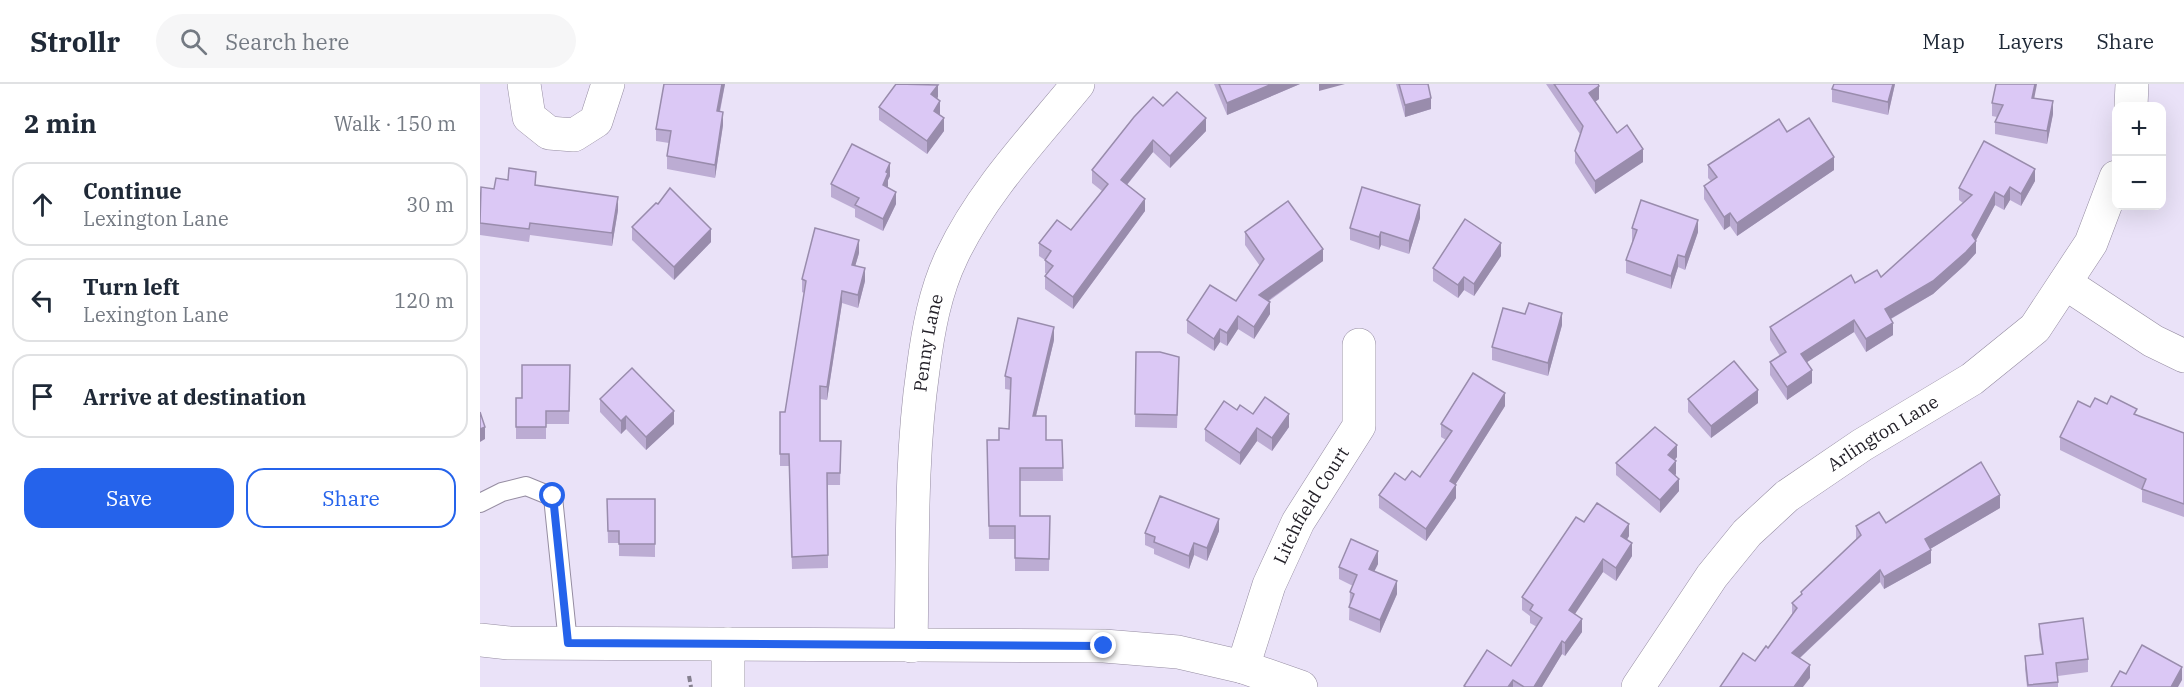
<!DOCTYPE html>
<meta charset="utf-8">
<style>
body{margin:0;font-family:"IBM Plex Serif",serif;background:#f6f6f7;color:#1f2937}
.controls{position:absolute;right:18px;top:18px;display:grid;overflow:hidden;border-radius:12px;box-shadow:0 6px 24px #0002}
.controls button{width:54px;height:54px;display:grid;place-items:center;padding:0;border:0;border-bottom:2px solid #e0e1e3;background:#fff;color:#1f2937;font:30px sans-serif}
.stop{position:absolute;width:18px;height:18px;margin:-14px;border:4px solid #2563eb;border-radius:50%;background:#fff}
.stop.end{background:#2563eb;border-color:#fff;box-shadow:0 2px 6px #0008}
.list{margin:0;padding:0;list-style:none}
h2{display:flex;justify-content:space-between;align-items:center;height:78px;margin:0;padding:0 24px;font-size:26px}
h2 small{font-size:20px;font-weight:400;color:#747a83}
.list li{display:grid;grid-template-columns:39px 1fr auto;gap:18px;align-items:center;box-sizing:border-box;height:84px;margin:0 12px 12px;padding:0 12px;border:2px solid #e0e1e3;border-radius:18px}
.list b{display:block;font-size:22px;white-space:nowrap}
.list p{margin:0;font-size:20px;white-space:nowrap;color:#747a83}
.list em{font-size:20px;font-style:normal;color:#747a83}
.actions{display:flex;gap:12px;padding:18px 24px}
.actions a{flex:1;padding:14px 0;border:2px solid #2563eb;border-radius:18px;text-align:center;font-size:21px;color:#2563eb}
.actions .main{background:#2563eb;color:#fff}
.icon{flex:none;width:33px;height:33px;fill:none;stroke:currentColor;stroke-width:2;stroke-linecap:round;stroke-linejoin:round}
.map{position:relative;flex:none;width:1704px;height:603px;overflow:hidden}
header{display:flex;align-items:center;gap:36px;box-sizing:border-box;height:84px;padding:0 30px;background:#fff;border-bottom:2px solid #e0e1e3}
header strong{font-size:28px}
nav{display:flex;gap:33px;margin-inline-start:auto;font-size:21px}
.search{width:420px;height:54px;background:#f6f6f7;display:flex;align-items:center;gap:15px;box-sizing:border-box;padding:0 21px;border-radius:33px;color:#747a83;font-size:22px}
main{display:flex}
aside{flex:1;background:#fff}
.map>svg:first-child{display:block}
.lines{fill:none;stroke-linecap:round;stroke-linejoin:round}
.service-casing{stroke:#958ca1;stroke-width:20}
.minor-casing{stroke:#958ca1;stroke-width:34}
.path{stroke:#847f8e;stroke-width:4;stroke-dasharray:6 3;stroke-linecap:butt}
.service{stroke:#fff;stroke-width:18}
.minor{stroke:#fff;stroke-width:33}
.wall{fill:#bcacd3}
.shaded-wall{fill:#998cac}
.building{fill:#dbc8f5;stroke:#998cac;stroke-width:1.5}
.route{stroke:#2563eb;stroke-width:8}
.labels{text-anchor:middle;stroke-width:4.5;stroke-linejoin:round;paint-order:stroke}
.street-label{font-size:18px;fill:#232028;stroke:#fff}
</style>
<header>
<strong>Strollr</strong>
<div class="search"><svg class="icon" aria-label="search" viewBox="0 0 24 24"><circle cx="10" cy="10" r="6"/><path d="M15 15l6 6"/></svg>Search here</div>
<nav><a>Map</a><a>Layers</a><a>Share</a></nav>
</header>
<main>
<aside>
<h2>2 min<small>Walk · 150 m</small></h2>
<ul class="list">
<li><svg class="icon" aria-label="ahead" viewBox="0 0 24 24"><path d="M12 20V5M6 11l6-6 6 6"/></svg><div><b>Continue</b><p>Lexington Lane</p></div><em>30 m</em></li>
<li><svg class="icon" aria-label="left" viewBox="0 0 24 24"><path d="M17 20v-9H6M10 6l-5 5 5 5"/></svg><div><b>Turn left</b><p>Lexington Lane</p></div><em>120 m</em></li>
<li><svg class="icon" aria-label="arrive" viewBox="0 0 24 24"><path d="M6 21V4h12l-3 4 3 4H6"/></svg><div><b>Arrive at destination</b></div></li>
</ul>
<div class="actions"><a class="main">Save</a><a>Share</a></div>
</aside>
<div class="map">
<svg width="1704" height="603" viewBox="0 0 1704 603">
<rect width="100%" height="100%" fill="#eae2f8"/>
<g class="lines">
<g class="service-casing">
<polyline id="service" points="0,419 22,408 46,402 73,413 88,559"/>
</g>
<g class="minor-casing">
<g id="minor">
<polyline points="44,0 49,33 69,49 94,51 116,37 128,0"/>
<polyline points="1651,22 1652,0"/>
<polyline points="1585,199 1673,257 1704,272"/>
<polyline points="0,556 29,559 624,562 698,568 763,583 821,603"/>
<polyline points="248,560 248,603"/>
<path id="s1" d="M431,562C433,470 430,377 443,286C448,247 455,207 472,172C502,108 554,54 598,0"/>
<path id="s2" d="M763,583L789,501L818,438L879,342V261"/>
<path id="s3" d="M1158,603L1232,492L1267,449L1307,412L1382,361L1492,295L1555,244L1611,159L1636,93"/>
</g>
</g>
<polyline class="path" points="209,592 211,603"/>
<use href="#service" class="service"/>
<use href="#minor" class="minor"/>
</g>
<g class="wall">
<polygon points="184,0 245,0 240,28 243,41 235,94 187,85 187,72 189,59 176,57 176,45"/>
<polygon points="734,0 820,0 747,31"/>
<polygon points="916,0 948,0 951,25 925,33"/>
<polygon points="1066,0 1118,0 1119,15 1115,18 1137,49 1163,78 1115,110 1095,79 1095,67 1100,50"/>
<polygon points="1354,0 1415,0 1408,31 1352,18 1352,5"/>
<polygon points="458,13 456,15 459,31 464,47 447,70 399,36 399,23"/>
<polygon points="1554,14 1573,30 1567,60 1515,50 1515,38 1517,33 1512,32 1512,19"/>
<polygon points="683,22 726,47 690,84 673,68 647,101 665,127 593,225 565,205 565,192 567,190 565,189 565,176 559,172 559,159 591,146 622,107 612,99 612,86"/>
<polygon points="1307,48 1354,86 1257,152 1250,142 1244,146 1224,115 1224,102 1231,97 1228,94 1228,81"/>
<polygon points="410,92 408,96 408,104 416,120 403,147 375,133 375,125 351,113 351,100"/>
<polygon points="1555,97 1541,122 1530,116 1524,126 1515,121 1496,156 1496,169 1486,180 1453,210 1411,235 1413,251 1386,268 1374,248 1327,278 1332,299 1307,316 1290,291 1290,278 1300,272 1290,256 1290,243 1375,199 1401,193 1483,119 1479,116 1479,104"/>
<polygon points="56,101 138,126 132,162 50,151 49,158 0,151 0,108 14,105"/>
<polygon points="940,134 929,170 901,161 899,166 870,156 870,144"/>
<polygon points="152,143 231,158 194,196 152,156"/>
<polygon points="1152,144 1218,148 1205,186 1198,183 1191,205 1146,189 1146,176 1153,157 1152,157"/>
<polygon points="765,148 843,177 789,217 790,230 774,255 758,245 747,262 740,258 734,267 707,249 707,236 756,217 780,182 765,161"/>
<polygon points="379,169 375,182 385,197 378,224 362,219 347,316 340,315 340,357 361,357 360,401 348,401 348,484 312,485 309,382 300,382 300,328 305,328 324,209 322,208 322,195"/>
<polygon points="1021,172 994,212 984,206 978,214 953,197 953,184"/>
<polygon points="1045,230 1082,241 1068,292 1012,276 1012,263"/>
<polygon points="574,256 556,332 566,356 582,356 583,397 540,397 540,432 570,432 569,487 535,487 535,455 509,455 507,356 519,356 529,345 531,306 525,305 525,292"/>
<polygon points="656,268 699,273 697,344 655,343"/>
<polygon points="90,281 89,340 66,340 66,355 36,355 36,314 42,314"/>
<polygon points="120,315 194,340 166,366 146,345 141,350 120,328"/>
<polygon points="1208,315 1278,319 1231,354 1208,328"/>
<polygon points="1627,320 1704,349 1704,433 1662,418 1662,406 1580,366 1580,353 1610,323"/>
<polygon points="1025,322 975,401 976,414 946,457 899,424 899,411 940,393 966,356 961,353 961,340"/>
<polygon points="773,330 809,343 792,367 777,357 760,381 725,357 725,345"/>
<polygon points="1197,373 1195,376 1196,390 1195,391 1199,407 1180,429 1136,391 1136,379"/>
<polygon points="127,415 175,415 175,473 139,472 139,459 128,459"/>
<polygon points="1520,424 1450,465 1451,479 1404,505 1400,498 1320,574 1330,594 1275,577 1288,564 1312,530 1312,519 1321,511 1321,508 1376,456 1376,442"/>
<polygon points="1104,438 1149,452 1147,456 1152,472 1136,497 1123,488 1094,530 1102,548 1085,572 1082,570 1062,603 984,603 984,602 1031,582 1057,543 1050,539 1050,532 1042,526 1042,513"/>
<polygon points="739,447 727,477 714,471 709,485 674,470 674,465 665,461 665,449"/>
<polygon points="898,480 894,487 917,510 900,549 869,536 870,508 873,502 859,495 859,483"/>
<polygon points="1559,540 1608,575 1608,588 1578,592 1578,603 1547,603 1545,585 1545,572 1562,570 1559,553"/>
</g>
<g class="shaded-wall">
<polygon points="242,0 245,0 237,40 237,27"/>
<polygon points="792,0 820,0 747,31 747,19"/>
<polygon points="839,0 865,0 839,7"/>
<polygon points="1413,0 1415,0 1408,31 1408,18"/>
<polygon points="1555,0 1557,0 1552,26 1552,14"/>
<polygon points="458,1 458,13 451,23 451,10"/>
<polygon points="1119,2 1119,15 1109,22 1109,9"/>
<polygon points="951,14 951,25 925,33 925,21"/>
<polygon points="460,17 460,30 454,39 454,27"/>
<polygon points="1573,17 1573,30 1567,60 1567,47"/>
<polygon points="243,28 243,41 235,94 235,81"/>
<polygon points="464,34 464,47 447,70 447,57"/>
<polygon points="726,34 726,47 690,84 690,72"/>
<polygon points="673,56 673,68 641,108 641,96"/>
<polygon points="1163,65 1163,78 1115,110 1115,97"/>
<polygon points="1354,73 1354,86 1257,152 1257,139"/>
<polygon points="410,79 410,92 408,96 408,102 403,114 403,101 406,88"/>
<polygon points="1555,85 1555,97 1541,122 1541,110"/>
<polygon points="1530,103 1530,116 1524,126 1524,113"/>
<polygon points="416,108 416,120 403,147 403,135"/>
<polygon points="1515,108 1515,121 1495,158 1496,157 1496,169 1486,180 1453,210 1405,238 1405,225 1492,151"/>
<polygon points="138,113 138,126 132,162 132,149"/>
<polygon points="665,115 665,127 593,225 593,213"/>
<polygon points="940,121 940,134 929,170 929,157"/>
<polygon points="1250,129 1250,142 1244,146 1244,133"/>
<polygon points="1218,136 1218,148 1205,186 1205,173"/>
<polygon points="231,145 231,158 194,196 194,183"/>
<polygon points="901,148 901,161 899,166 899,153"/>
<polygon points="379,156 379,169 372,193 372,181"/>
<polygon points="1021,159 1021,172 994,212 994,200"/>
<polygon points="843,165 843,177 779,223 779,211"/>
<polygon points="1198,171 1198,183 1191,205 1191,192"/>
<polygon points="385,184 385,197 378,224 378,211"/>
<polygon points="984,193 984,206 978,214 978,201"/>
<polygon points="362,207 362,219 347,316 347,303"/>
<polygon points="790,218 790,230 774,255 774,243"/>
<polygon points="1082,229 1082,241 1068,292 1068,279"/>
<polygon points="758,232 758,245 747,262 747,249"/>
<polygon points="1374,236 1374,248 1321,282 1321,270"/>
<polygon points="1413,239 1413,251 1386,268 1386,255"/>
<polygon points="574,243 574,256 553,344 553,332"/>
<polygon points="740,245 740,258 734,267 734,255"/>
<polygon points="1332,286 1332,299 1307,316 1307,303"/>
<polygon points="1278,306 1278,319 1231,354 1231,342"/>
<polygon points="1025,309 1025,322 970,409 970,397"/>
<polygon points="194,327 194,340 166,366 166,353"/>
<polygon points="809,330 809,343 792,367 792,354"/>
<polygon points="146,332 146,345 141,350 141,337"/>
<polygon points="5,343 5,355 0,358 0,345"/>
<polygon points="777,344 777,357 760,381 760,369"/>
<polygon points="1197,361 1197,373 1188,383 1188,371"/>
<polygon points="1196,377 1196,390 1189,399 1189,386"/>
<polygon points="1199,395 1199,407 1180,429 1180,416"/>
<polygon points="976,401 976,414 946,457 946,445"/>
<polygon points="1520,411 1520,424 1445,468 1445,455"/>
<polygon points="739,435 739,447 727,477 727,464"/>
<polygon points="1149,440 1149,452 1141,464 1141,452"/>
<polygon points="714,459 714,471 709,485 709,472"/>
<polygon points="1152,459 1152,472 1136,497 1136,484"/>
<polygon points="1451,466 1451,479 1404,505 1404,493"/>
<polygon points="898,467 898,480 889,498 889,485"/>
<polygon points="1123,475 1123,488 1089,539 1089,526"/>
<polygon points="1400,486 1400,498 1312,581 1312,569"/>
<polygon points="917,497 917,510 900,549 900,536"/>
<polygon points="1102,535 1102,548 1085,572 1085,559"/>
<polygon points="1082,557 1082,570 1062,603 1054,603"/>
<polygon points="1330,581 1330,594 1323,603 1314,603"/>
<polygon points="1702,583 1702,596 1698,603 1691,603"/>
<polygon points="1033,596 1033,603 1028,603"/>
</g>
<g class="building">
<polygon points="184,0 242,0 237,27 243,28 235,81 187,72 191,47 176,45"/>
<polygon points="416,0 458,1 451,10 460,17 454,27 464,34 447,57 399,23"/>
<polygon points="739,0 792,0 747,19"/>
<polygon points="919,0 948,0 951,14 925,21"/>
<polygon points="1074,0 1118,0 1119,2 1109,9 1137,49 1147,41 1163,65 1115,97 1095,67 1103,42"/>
<polygon points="1354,0 1413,0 1408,18 1352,5"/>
<polygon points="1516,0 1555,0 1552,14 1573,17 1567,47 1515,38 1523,21 1512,19"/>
<polygon points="697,8 726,34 690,72 673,56 641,96 665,115 593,213 565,192 573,182 565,176 571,167 559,159 577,136 591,146 628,100 612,86 654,33 673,13 683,22"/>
<polygon points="1329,34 1354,73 1257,139 1250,129 1244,133 1224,102 1237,93 1228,81 1299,35 1307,48"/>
<polygon points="1504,57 1555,85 1541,110 1530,103 1524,113 1515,108 1492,151 1496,157 1486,168 1453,197 1405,225 1413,239 1386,255 1374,236 1321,270 1332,286 1307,303 1290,278 1306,268 1290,243 1371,191 1375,199 1397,186 1401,193 1492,111 1479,104"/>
<polygon points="372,60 410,79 406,88 408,89 403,101 416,108 403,135 375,121 379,114 351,100"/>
<polygon points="29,84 56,88 55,101 138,113 132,149 50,139 49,145 0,139 1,103 14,105 16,94 28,96"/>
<polygon points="882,103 940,121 929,157 901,148 899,153 870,144"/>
<polygon points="190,104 231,145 194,183 152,143 176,119 178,120"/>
<polygon points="1161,116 1218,136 1205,173 1198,171 1191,192 1146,176 1157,146 1152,144"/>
<polygon points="808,117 843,165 779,211 790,218 774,243 758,232 747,249 740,245 734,255 707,236 730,201 756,217 784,175 765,148"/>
<polygon points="985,135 1021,159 994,200 984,193 978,201 953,184"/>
<polygon points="335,144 379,156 372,181 385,184 378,211 362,207 347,303 340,302 340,357 361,357 360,389 347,389 348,471 312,473 309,370 300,370 300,328 305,328 326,197 322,195"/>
<polygon points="1049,219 1082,229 1068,279 1012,263 1023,224 1045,230"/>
<polygon points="538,234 574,243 553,332 566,332 566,356 582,356 583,384 540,384 540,432 570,432 569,475 535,474 535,442 509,442 507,356 519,356 519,344 529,345 531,294 525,292"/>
<polygon points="656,268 680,268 699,273 697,331 655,330"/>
<polygon points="1254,277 1278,306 1231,342 1208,315"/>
<polygon points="42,281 90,281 89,327 66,327 66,343 36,343 36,314 42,314"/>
<polygon points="152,284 194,327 166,353 146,332 141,337 120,315"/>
<polygon points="993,289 1025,309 970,397 976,401 946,445 899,411 915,389 925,396 932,387 940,393 972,347 961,340"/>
<polygon points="1631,312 1657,325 1654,330 1704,349 1704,420 1662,405 1666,395 1580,353 1598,317 1610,323 1615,314 1627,320"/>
<polygon points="785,313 809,330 792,354 777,344 760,369 725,345 744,317 757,326 760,321 773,330"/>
<polygon points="0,328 5,343 0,345"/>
<polygon points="1175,343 1197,361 1188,371 1196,377 1189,386 1199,395 1180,416 1136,379"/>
<polygon points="1501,378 1520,411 1445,455 1451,466 1404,493 1400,486 1312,569 1330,581 1314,603 1240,603 1263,569 1275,577 1286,562 1288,564 1317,524 1312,519 1322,510 1321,508 1381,451 1376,442 1399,428 1406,439"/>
<polygon points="680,412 739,435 727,464 714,459 709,472 674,458 675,453 665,449"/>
<polygon points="127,415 175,415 175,460 139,460 139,447 128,447"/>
<polygon points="1117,419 1149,440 1141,452 1152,459 1136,484 1123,475 1089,526 1102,535 1085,559 1082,557 1054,603 1044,603 1033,596 1028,603 986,603 984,602 1007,566 1031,582 1062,534 1050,526 1053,521 1042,513 1096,433 1104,438"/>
<polygon points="871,455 898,467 889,485 917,497 900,536 869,523 874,510 870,508 877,491 859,483"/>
<polygon points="1603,534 1608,575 1576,579 1578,598 1548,601 1545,572 1563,570 1559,540"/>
<polygon points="1662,561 1702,583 1691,603 1631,603 1640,587 1646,590"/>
</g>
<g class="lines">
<polyline class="route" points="73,412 88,559 624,562"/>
</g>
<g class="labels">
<g class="street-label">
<text dy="6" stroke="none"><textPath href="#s1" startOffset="304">Penny Lane</textPath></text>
<text dy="6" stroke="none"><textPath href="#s3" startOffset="358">Arlington Lane</textPath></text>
<text dy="6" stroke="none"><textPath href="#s2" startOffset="176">Litchfield Court</textPath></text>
</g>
</g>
</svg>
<div class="controls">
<button>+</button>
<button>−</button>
</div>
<div class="stop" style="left:73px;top:412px"></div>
<div class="stop end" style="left:624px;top:562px"></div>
</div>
</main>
